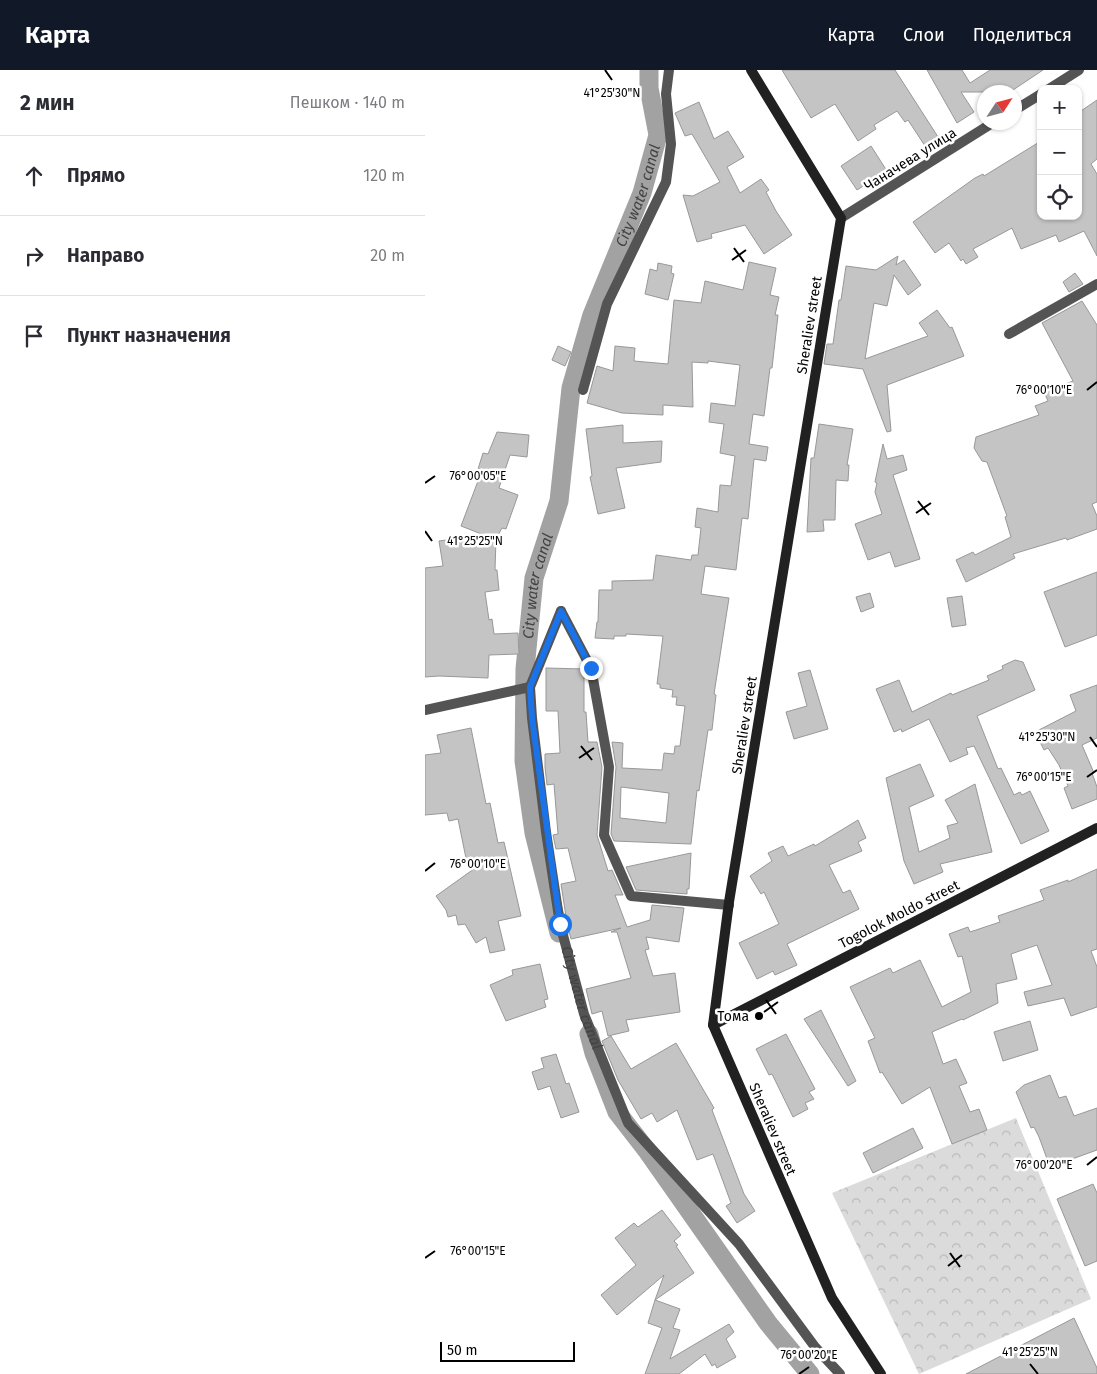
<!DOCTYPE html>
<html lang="ru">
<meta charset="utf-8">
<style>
body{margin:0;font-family:"Fira Sans",sans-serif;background:#f7f7f7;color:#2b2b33}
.controls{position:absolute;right:15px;top:15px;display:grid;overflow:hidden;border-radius:10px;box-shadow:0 1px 4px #0004}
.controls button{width:45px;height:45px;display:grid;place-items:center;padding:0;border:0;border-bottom:1px solid #e1e1e2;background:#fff;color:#2b2b33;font:25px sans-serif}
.compass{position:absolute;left:552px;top:15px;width:45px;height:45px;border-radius:50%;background:#fff;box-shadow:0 1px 4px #0004;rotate:54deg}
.scale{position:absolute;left:15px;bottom:12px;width:135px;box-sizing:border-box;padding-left:5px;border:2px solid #000;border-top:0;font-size:14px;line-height:18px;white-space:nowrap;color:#000;-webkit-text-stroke:4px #fff;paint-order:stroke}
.stop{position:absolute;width:15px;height:15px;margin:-11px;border:4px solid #1a73e8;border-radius:50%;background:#fff}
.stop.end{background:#1a73e8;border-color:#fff;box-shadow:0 1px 5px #0008}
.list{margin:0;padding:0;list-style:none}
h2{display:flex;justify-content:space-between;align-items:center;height:65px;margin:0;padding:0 20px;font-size:21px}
h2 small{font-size:16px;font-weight:400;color:#7c7c81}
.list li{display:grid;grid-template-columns:32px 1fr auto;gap:15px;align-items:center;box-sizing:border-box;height:80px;padding:0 20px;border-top:1px solid #e1e1e2}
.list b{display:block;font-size:19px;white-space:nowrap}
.list em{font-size:16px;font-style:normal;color:#7c7c81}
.icon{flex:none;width:28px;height:28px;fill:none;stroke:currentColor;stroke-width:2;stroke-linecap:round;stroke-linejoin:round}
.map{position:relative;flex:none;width:672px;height:1304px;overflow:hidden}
header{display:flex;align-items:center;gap:30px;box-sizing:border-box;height:70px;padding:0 25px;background:#111827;color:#fff}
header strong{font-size:24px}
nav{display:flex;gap:28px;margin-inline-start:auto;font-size:18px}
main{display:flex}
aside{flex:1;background:#fff}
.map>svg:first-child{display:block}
.park{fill:url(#park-crowns)}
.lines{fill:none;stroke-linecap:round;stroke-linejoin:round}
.canal{stroke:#a2a2a2;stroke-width:19}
.building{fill:#c4c4c4;stroke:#989898;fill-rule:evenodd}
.street{stroke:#545454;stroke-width:10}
.secondary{stroke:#212121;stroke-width:10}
.route{stroke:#1a73e8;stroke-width:6}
.ticks{fill:none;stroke:#000;stroke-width:2}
.poi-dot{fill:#000;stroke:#fff;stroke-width:2}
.labels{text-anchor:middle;stroke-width:5;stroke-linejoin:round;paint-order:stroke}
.street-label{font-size:14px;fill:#000;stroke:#fff}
.poi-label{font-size:14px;fill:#000;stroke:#fff;text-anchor:end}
.water-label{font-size:15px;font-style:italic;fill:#434343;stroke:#fff}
.ticks-label{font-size:12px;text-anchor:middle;fill:#000;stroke:#fff;stroke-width:5;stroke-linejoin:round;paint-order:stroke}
</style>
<header>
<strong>Карта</strong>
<nav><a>Карта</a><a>Слои</a><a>Поделиться</a></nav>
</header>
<main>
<aside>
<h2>2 мин<small>Пешком · 140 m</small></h2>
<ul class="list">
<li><svg class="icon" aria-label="ahead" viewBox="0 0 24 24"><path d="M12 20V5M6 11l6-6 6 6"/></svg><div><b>Прямо</b></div><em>120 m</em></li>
<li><svg class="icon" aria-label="right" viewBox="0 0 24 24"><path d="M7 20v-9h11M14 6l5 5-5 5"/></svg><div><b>Направо</b></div><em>20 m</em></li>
<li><svg class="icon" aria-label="arrive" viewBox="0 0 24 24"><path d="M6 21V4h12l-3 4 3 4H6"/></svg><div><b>Пункт назначения</b></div></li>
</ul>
</aside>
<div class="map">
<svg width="672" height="1304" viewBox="0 0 672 1304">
<defs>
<pattern id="park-crowns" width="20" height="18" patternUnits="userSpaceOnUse" patternTransform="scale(1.25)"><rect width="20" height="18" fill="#dbdbdb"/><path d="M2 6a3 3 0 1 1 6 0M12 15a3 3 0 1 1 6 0" fill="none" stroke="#bababa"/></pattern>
</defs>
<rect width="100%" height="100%" fill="#fff"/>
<polygon class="park" points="591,1048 666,1229 494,1304 407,1123"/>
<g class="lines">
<g class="canal">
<path id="s1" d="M134,863L109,763L99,691L100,599L109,508L134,431L146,318L167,245L217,123L233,65L224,18V0"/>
<polyline points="164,964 169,983 192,1042 223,1082 343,1253 385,1304"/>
</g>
</g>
<g class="building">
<polygon points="357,0 470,0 515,70 502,79 483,50 480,52 472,41 449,55 451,59 433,71 410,34 386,48"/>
<polygon points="502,0 537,0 545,13 565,0 618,0 585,22 536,22 549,42 532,53"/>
<polygon points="672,30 672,89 666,94 672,104 672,186 659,161 634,172 631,165 596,179 587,158 548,179 553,187 541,194 538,189 536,191 524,173 510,183 488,152 550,108 558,104 559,106 616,71 616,146 653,146 653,43"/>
<polygon points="274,32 289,69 303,61 319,87 302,97 315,123 336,109 344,120 341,122 351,141 367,165 339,184 320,155 286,164 287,168 272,172 258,125 268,126 295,112 267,64 260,66 250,43"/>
<polygon points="446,76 462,101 432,120 416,96"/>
<polygon points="473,186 471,195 479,190 496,215 483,225 469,205 462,236 449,233 440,289 503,266 494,253 512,240 525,258 527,257 539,286 462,315 466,361 462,362 438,299 399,294 402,274 408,274 414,230 416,230 421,196 451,200"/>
<path d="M324,192L351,198L345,225L354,227L350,245H353L347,298H345L339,346L328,344L324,374L343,377L341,391L329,389L323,449L317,448L311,500L280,496L276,524L304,528L289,624L291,625L287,660H283L274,721L272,720L266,774L189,771L186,764L191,697L187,672L198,673L197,698L237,700L239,683L249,684L250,676H255L260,636L251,635L252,627H247L248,620L235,618V614H232L238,566L201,564V566H189V569L170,568L172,552H173L174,520H187V511L228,510L231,485L266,490L267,485H273L276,458L270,457L272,438L293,442L295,415L306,416L310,386L295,383L299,354L284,352L286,333L310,336L315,295L283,291V293L267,292L268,337L238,335V345L197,343L162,333L172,296L188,301L190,276L210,278L209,291L243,294L249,230L276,233L280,211L318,220ZM196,717L244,723L241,753L195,748Z"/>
<polygon points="233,193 247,196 246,203 249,204 243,230 220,224 225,199 232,201"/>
<polygon points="650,203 658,214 644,222 638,212"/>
<polygon points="657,231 672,255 672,432 667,434 672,446 672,459 642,470 641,468 588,484 590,488 541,512 531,490 548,482 550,485 586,467 580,447 582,446 562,392 557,391 549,378 551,367 614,345 610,336 623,331 619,322 648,311 617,253"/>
<polygon points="133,276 146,282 140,296 127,290"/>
<polygon points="394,354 428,359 422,395 424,395 423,411 411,410 410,450 398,450 399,461 382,462 386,388 389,388"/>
<polygon points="198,355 198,373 237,371 236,392 191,398 200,438 173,444 165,407 167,406 161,359"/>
<polygon points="72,362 104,365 102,387 85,385 74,418 93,425 81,459 77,458 71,469 70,500 72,500 74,520 60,522 64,550 67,549 69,564 93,563 94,584 64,585 63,608 14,606 0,607 0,498 18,496 14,471 59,465 36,456 53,411 51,411 55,399 53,399 58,383 63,384"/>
<polygon points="458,374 462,389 478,385 482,400 468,405 495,489 470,497 465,482 443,490 430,454 457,444 450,422 452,413 450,412"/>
<polygon points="672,502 672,565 640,577 619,522"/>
<polygon points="445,523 449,537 436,542 431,527"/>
<polygon points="537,526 541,555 527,557 522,528"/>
<polygon points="590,590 598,592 610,620 552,646 573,699 576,698 589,725 595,722 597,725 605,721 624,761 596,774 549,676 541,678 543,684 525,692 504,649 477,662 476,659 469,662 451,619 474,610 487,642 526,623 527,625 564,610 562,606 578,599 577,596"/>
<polygon points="121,598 159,599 159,642 161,642 163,672 172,672 177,697 172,765 183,801 187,800 198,825 190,825 202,857 225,850 227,835 259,838 254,872 221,867 224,879 220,880 228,906 250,903 255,942 201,950 204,961 183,966 177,941 167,944 161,919 206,908 192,862 186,862 196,858 146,869 142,853 136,814 151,811 143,778 131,779 128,765 133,764 129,714 122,715 120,697 120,684 135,683 133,641 121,641"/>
<polygon points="385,600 403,659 369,669 361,642 382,636 373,603"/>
<polygon points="672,615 672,668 657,675 669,703 667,703 672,717 672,729 647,739 639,718 643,716 634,695 623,678 619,680 610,662 651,641 645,625"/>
<polygon points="46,658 61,734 65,733 73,773 79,772 96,846 73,851 80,880 65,883 61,867 51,873 40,854 33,855 31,845 23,847 21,840 11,826 53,796 43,798 33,749 24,751 22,743 0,745 0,685 16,683 12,665"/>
<polygon points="495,694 509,726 484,737 494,782 525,768 522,756 533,753 520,730 550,714 567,782 515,794 518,802 489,814 479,791 461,708"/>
<polygon points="433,750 441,768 433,772 437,781 404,795 418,823 425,820 434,839 362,874 372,895 350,905 348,901 332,909 314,873 354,854 339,822 336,824 325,806 347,791 343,783 358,776 363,786 389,774 390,776"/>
<polygon points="266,783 264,819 262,819 262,824 211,820 201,797"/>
<polygon points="672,799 672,879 666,881 672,897 672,937 646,946 639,928 603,936 599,922 627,915 612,875 586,884 592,909 571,914 573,933 538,950 537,949 507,962 518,994 531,989 542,1013 534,1016 545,1042 554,1039 562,1060 527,1074 505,1017 477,1034 457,1002 455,1003 443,971 450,968 425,917 465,898 468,903 495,890 517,937 546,922 537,886 533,887 524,864 543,857 545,862 575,852 573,846 619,830 615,820 643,810 643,812"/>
<polygon points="115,894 123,929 119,930 121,937 81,951 65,915 88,905 87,900"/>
<polygon points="396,940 431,1011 423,1016 379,949"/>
<polygon points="605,951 613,980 578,991 569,962"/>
<polygon points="361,964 390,1019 384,1022 389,1029 380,1033 383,1039 368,1047 347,1004 344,1005 331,979"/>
<polygon points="186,966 206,999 251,973 289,1038 287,1040 319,1124 330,1141 312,1153 301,1136 306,1133 288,1084 272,1090 252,1040 232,1052 227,1043 216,1049 193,1010 177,971"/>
<polygon points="131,984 141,1014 144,1013 154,1042 136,1048 125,1016 113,1020 107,1002 119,998 116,988"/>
<polygon points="625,1005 634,1028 641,1026 649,1046 672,1038 672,1080 625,1097 614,1067 609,1057 606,1058 591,1022 599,1015"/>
<polygon points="488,1058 498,1078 448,1103 438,1083"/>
<polygon points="668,1114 672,1123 672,1191 660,1196 632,1129"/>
<polygon points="237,1140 256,1165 249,1171 253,1175 251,1176 269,1203 230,1230 239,1205 192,1245 176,1225 211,1195 190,1168 209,1153 213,1157"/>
<polygon points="230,1230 255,1239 248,1258 255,1260 245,1289 304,1254 309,1262 301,1269 311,1287 292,1298 290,1294 287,1296 280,1284 254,1304 220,1304 237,1258 223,1253"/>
<polygon points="649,1248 672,1298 672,1304 541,1304"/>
</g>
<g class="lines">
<g class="street">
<polyline points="624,19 654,0"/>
<polyline points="590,40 616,24"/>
<polyline points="416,148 569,52"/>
<polyline points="584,264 672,214"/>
<polyline points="158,320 182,234 241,112 246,74 241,24 244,0"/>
<path id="s2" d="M136,541L105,617L107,648L121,762L135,854L159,944L203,1053L314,1174L390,1277L415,1304"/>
<polyline points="136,541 166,598 184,697 179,765 206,826 304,835"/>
<polyline points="0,640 105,617"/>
</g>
<g class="secondary">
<polyline points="326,0 416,148 304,832 288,955 407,1228 456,1304"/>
<polyline points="288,955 672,758"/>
</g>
</g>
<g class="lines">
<polyline class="route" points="135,854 107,648 105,617 136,541 166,598"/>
</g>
<path class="ticks" d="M180,0L187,10M309,178L319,192M307,190L321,180M662,320L672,312M0,413L10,406M493,431L504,445M491,443L506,433M0,461L7,471M665,667L672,677M156,676L167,690M154,688L169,678M662,707L672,700M0,801L10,793M341,930L351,944M339,942L353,932M662,1095L672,1087M525,1183L535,1197M0,1188L10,1181M523,1196L537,1185M605,1294L613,1304M374,1304L384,1297"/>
<circle class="poi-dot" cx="334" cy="946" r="5"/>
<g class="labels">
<g class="street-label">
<text transform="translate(485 89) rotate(-32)" y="5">Чаначева улица</text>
<text transform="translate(384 255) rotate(-81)" y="5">Sheraliev street</text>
<text transform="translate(319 655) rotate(-81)" y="5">Sheraliev street</text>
<text transform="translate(474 844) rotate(-27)" y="5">Togolok Moldo street</text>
<text transform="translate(348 1059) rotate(67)" y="5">Sheraliev street</text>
</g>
<g class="poi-label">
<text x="324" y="951">Тома</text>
</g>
<g class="water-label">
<text dy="5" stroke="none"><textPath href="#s1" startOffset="758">City water canal</textPath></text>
<text dy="5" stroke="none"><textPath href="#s1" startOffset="352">City water canal</textPath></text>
<text dy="5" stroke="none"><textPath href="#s2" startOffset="398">City water canal</textPath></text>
</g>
</g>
<g class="ticks-label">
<text x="187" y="27">41°25'30"N</text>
<text x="619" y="324">76°00'10"E</text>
<text x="53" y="410">76°00'05"E</text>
<text x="50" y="475">41°25'25"N</text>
<text x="622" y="671">41°25'30"N</text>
<text x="619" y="711">76°00'15"E</text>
<text x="53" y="798">76°00'10"E</text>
<text x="619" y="1099">76°00'20"E</text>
<text x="53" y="1185">76°00'15"E</text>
<text x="605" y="1286">41°25'25"N</text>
<text x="384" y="1289">76°00'20"E</text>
</g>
</svg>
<div class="controls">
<button>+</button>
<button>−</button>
<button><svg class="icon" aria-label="locate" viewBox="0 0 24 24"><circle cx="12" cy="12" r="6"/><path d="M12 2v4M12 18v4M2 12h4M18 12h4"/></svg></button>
</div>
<svg class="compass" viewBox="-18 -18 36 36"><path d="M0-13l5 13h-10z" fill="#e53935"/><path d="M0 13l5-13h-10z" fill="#7c7c81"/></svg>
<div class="scale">50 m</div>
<div class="stop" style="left:135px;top:854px"></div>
<div class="stop end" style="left:166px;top:598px"></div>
</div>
</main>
